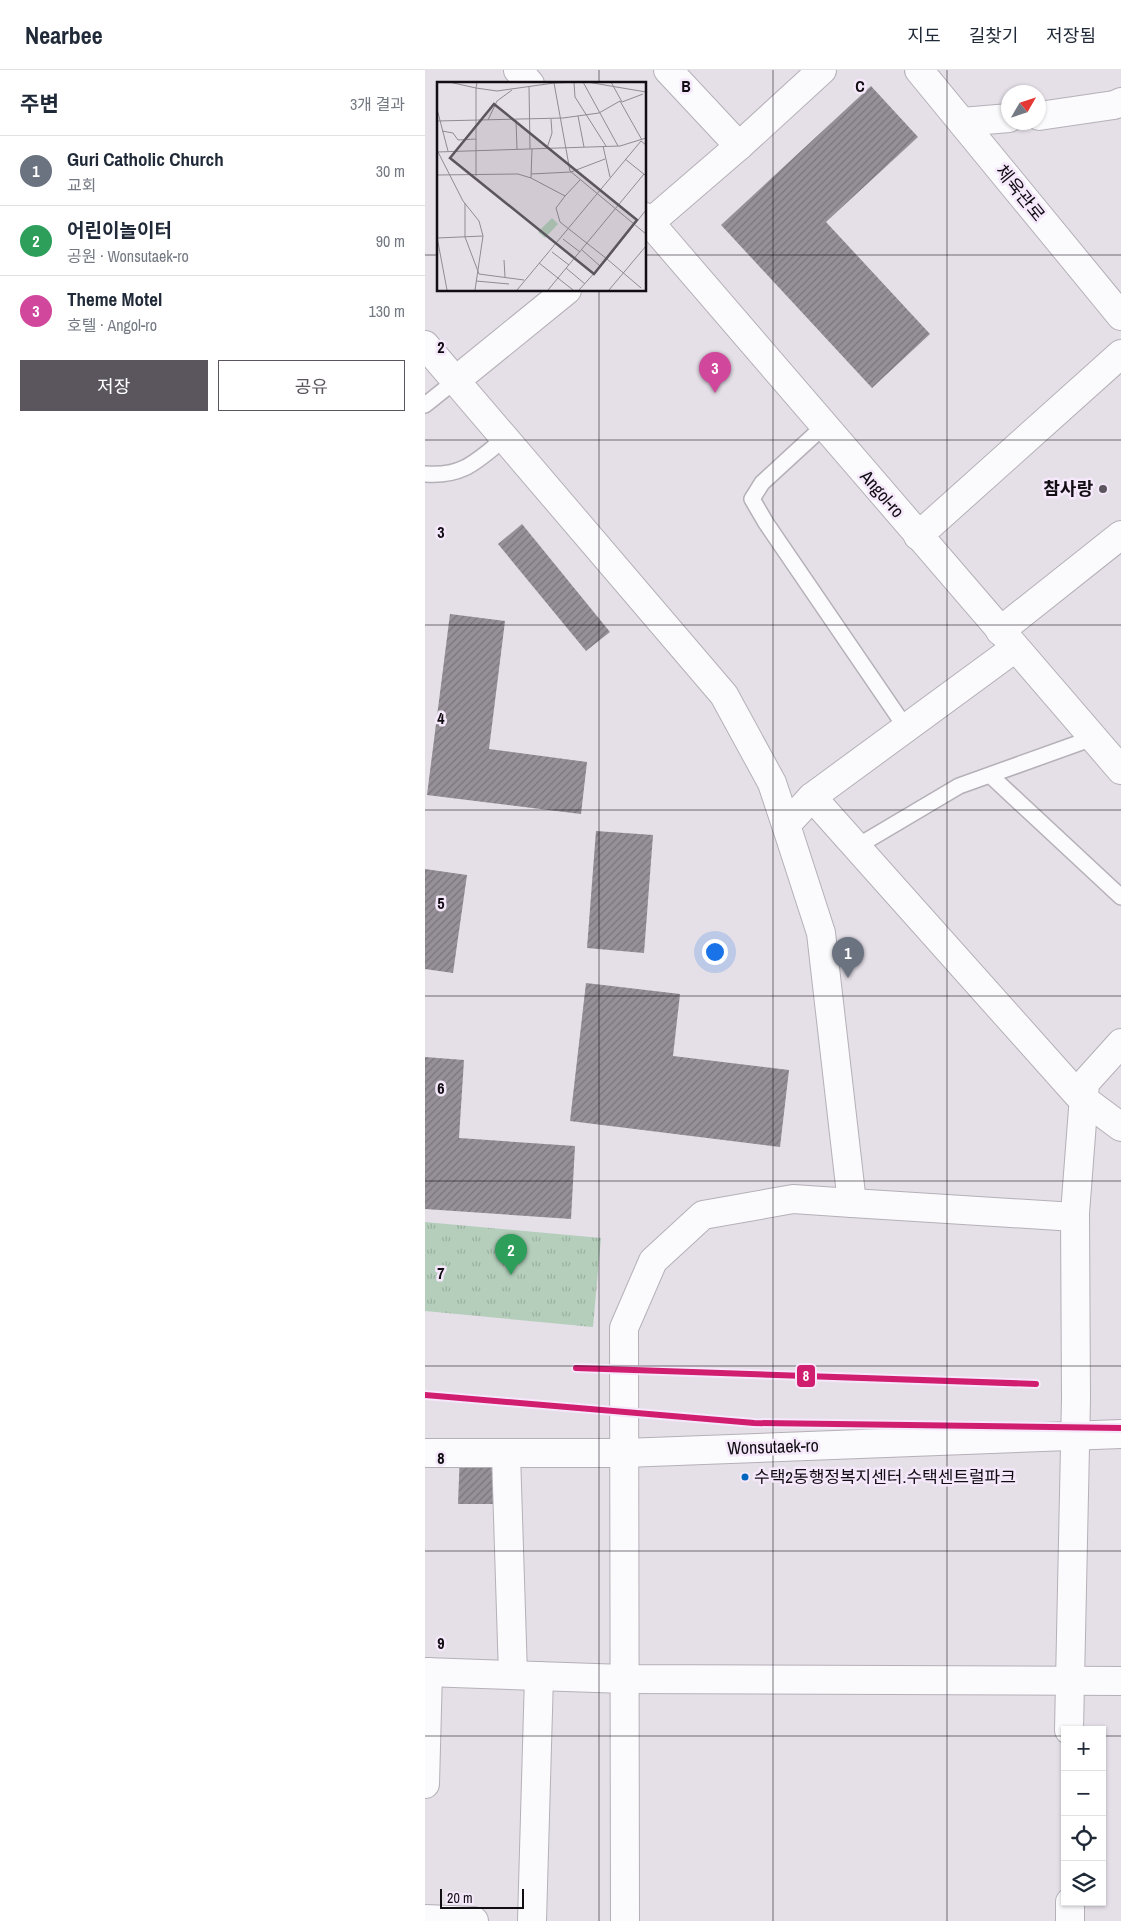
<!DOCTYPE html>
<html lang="ko">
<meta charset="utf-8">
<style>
body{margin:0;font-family:"Archivo Narrow","Noto Sans KR",sans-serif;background:#f2f2f3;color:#1f2937}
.controls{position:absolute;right:15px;bottom:15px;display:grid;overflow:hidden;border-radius:0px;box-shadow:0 1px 4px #0004}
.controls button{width:45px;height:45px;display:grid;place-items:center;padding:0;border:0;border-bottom:1px solid #e0e1e3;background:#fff;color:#1f2937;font:25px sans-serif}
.compass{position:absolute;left:576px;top:15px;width:45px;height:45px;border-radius:50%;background:#fff;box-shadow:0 1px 4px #0004;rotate:51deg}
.scale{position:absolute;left:15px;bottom:12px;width:84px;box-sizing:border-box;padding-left:5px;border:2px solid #110d13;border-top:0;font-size:14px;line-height:18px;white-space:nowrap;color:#110d13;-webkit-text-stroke:4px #f4e8fa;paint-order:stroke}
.you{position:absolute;left:289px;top:881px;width:18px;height:18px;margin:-12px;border:4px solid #fff;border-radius:50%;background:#1a73e8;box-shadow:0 0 0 8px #1a73e833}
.badge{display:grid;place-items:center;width:32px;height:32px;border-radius:50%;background:#5b565e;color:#fff;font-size:16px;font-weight:700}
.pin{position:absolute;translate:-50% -41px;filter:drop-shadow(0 1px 2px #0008)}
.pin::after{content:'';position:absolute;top:26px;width:18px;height:15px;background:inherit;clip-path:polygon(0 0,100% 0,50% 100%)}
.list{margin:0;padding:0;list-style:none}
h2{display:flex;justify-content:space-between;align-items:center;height:65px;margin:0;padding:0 20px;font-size:21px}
h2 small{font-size:16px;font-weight:400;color:#747a83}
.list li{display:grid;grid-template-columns:32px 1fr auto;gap:15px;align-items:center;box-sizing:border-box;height:70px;padding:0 20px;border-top:1px solid #e0e1e3}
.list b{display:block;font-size:19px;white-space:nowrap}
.list p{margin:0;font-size:16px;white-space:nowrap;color:#747a83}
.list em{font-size:16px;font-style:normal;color:#747a83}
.actions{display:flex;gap:10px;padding:15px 20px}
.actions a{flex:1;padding:11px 0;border:1px solid #5b565e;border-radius:0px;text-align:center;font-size:18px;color:#5b565e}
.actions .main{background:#5b565e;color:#fff}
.icon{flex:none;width:28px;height:28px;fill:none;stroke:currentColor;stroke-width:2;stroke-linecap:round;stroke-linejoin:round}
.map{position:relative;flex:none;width:696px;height:1851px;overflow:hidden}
header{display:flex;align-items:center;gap:30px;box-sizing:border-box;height:70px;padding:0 25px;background:#fff;border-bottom:1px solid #e0e1e3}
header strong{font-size:24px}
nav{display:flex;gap:28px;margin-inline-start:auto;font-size:18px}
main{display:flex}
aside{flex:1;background:#fff}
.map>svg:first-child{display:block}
.park{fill:url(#park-tufts)}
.building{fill:url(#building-hatch)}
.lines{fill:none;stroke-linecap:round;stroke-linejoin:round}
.service-casing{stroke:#b5b0b8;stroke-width:18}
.minor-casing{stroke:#b5b0b8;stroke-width:30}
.tertiary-casing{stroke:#b5b0b8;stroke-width:30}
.service{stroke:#fbfafc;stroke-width:15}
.minor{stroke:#fbfafc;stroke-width:28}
.tertiary{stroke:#fbfafc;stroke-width:28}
.metro-1-casing{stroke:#f4e8fa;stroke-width:10}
.metro-1{stroke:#d11d70;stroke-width:6}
.grid{fill:none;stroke:#110d13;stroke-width:1;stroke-opacity:0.55}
.poi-dot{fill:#5b565e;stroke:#f4e8fa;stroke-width:2}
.bus-dot{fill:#0065bd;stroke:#f4e8fa;stroke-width:2}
.labels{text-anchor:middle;stroke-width:5;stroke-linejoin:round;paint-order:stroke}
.bus-label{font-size:17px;fill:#110d13;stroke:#f4e8fa;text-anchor:start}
.street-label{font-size:18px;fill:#110d13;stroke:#f4e8fa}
.poi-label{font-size:18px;font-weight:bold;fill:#110d13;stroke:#f4e8fa;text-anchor:end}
.inset-road{fill:none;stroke:#908b93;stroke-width:1}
.view{fill:#5b565e;fill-opacity:0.15;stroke:#5b565e;stroke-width:2.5}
.inset-edge{fill:none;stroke:#110d13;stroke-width:2.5}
.grid-label{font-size:16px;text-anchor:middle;font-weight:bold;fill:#110d13;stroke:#f4e8fa;stroke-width:5;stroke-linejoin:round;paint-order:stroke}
.line-badge{stroke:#f4e8fa;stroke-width:2}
.badge-label{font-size:14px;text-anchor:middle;font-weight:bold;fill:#fff}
</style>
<header>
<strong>Nearbee</strong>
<nav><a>지도</a><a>길찾기</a><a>저장됨</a></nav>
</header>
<main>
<aside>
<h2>주변<small>3개 결과</small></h2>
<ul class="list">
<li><span class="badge" style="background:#6b7280">1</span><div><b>Guri Catholic Church</b><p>교회</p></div><em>30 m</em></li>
<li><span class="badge" style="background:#2e9e5b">2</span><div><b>어린이놀이터</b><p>공원 · Wonsutaek-ro</p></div><em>90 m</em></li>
<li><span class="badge" style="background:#d1479c">3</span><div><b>Theme Motel</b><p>호텔 · Angol-ro</p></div><em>130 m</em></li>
</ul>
<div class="actions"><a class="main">저장</a><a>공유</a></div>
</aside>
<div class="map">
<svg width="696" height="1851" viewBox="0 0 696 1851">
<defs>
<pattern id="park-tufts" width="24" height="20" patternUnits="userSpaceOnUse" patternTransform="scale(1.25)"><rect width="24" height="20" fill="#b4cebb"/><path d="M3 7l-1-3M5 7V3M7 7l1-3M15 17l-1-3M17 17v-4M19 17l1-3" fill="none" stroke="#9ab0a0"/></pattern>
<pattern id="building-hatch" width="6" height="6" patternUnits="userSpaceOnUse" patternTransform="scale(1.25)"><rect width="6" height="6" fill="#969198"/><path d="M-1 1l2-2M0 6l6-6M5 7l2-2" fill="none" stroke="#79757b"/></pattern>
</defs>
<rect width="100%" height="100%" fill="#e5dfe8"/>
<polygon class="park" points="0,1152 176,1168 168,1257 0,1241"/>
<g class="building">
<polygon points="446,16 493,67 401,152 505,264 447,318 296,155"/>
<polygon points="97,454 185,562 161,581 73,474"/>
<polygon points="25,544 80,551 64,679 162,692 156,744 2,725"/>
<polygon points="171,761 228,765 219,883 162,878"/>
<polygon points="0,799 42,805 28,903 0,899"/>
<polygon points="161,913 255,924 248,986 364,1000 355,1077 145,1051"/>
<polygon points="0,987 39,990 34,1068 150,1076 146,1149 0,1139"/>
<polygon points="35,1383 81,1384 83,1434 33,1434"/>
</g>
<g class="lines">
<g class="service-casing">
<g id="service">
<polyline points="0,335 30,311"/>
<polyline points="399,356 337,413 327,429 341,453 481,658"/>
<path d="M0,404C38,407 52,391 80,368"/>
<polyline points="566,706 696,827"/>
<polyline points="431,777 534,716 668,668"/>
</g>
</g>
<g class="minor-casing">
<g id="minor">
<polyline points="243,0 314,76"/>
<polyline points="494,0 696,246"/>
<polyline points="614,46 689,35 696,32"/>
<polyline points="537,52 584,48"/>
<polyline points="220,157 314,76 397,0"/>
<polyline points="0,275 299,625 347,713 361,755"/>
<polyline points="30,311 142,220"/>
<polyline points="493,466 696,284"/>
<polyline points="575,561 696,465"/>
<polyline points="387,727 653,1025 696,1057"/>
<polyline points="427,1133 650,1147"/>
<polyline points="0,1383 199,1383 696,1364"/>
<polyline points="81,1384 88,1605"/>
<polyline points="0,1602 199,1609 696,1611"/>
<polyline points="644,1660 651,1329 650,1143 660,1013 696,973"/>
<polyline points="0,1714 3,1602"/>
<polyline points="645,1832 645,1851"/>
<polyline points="0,1849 49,1851"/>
<polyline points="107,1851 114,1606"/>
<polyline points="200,1851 199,1258 228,1191 278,1145 368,1129 427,1133 396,863 361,755 387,727 590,578"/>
</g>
</g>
<g class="tertiary-casing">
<g id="tertiary">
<polyline points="93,0 105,14"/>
<polyline points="220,147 696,700"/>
</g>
</g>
<use href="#service" class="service"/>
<use href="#minor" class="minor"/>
<use href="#tertiary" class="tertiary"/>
<g class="metro-1-casing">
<g id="metro-1">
<polyline points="151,1298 611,1314"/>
<polyline points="0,1325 329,1353 696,1358"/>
</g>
</g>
<use href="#metro-1" class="metro-1"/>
</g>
<path class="grid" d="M174,0V14M348,0V1851M522,0V1851M0,185H14M220,185H696M174,220V1851M0,370H696M0,555H696M0,740H696M0,926H696M0,1111H696M0,1296H696M0,1481H696M0,1666H640M677,1666H696"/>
<circle class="poi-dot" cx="678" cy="419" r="5"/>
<circle class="bus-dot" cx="320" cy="1407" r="4.5"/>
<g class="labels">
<g class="bus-label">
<text x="329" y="1413">수택2동행정복지센터.수택센트럴파크</text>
</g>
<g class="street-label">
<text transform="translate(595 123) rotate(51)" y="6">체육관로</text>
<text transform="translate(457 424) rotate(49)" y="6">Angol-ro</text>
<text transform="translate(348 1377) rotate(-2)" y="6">Wonsutaek-ro</text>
</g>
<g class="poi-label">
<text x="668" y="425">참사랑</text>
</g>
</g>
<g transform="translate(12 12)">
<rect width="209" height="209" fill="#e5dfe8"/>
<path d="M115,136L121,142L108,156L101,150Z" fill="#b4cebb"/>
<path class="inset-road" d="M12,0L39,6V94M40,0L39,6L60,9L117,1L147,0M146,0L181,64M150,0L209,10M174,0L185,20L206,12M117,1L133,89L209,152M137,1L138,15L169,64M92,4L93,67M0,27L11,69M141,34L147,65M51,38L60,19L75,8M79,38L80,67M0,39L126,36L162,31L183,19L205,58M5,49L16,51L21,58L39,57M166,64L173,95M110,66L115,51L114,37M95,67L94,96L128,114L119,126L123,140L170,177L142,208M0,68L26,119L42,139L46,154L38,208M0,70L183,64L209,56M188,77L208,93M94,92L134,90L168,77M0,93L81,92L94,96M128,114L143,98M28,121V155L42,192L87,198M0,155L10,208M0,156L46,154M126,157L143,170M145,168L163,184M115,170L132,183M138,176L156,192M67,178L68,195M102,181L136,208M129,186L148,202M39,199L72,202M204,206L170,177L209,128M80,208L204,59L209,63M111,208L207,92M172,208L209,164"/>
<path class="view" d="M57,22L200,138L157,192L13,76Z"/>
<rect width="209" height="209" class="inset-edge"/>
</g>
<g class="grid-label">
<text x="261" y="22">B</text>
<text x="435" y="22">C</text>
<text x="16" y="283">2</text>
<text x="16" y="468">3</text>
<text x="16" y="654">4</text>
<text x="16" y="839">5</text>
<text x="16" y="1024">6</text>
<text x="16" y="1209">7</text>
<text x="16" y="1394">8</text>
<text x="16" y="1579">9</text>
</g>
<rect class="line-badge" x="371" y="1294" width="20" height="24" rx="5" fill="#d11d70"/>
<g class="badge-label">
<text x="381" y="1311">8</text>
</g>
</svg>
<div class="controls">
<button>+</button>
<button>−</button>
<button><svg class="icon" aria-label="locate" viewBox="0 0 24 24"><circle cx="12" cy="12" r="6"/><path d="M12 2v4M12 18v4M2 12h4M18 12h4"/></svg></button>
<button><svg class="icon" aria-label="layers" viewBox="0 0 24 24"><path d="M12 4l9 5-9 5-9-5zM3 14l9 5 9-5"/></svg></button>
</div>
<svg class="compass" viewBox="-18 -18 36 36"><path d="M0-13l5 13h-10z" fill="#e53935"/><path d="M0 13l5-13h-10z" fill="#747a83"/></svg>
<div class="scale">20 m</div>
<div class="you"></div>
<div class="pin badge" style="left:423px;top:908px;background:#6b7280">1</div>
<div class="pin badge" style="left:86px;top:1205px;background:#2e9e5b">2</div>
<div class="pin badge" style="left:290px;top:323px;background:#d1479c">3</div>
</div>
</main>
